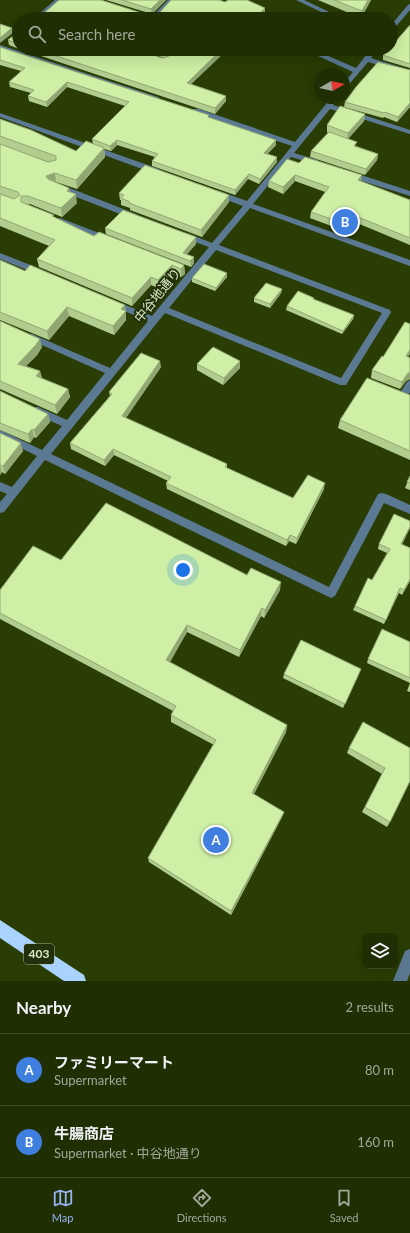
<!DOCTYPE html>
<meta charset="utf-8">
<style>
body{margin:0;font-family:Lato,"Noto Sans JP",sans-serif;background:#27360d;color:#f1f3f6}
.controls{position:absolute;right:12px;bottom:12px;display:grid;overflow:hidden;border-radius:8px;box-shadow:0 4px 16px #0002}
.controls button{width:36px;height:36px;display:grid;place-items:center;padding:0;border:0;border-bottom:1px solid #3c4a25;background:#1f2e03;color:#f1f3f6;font:20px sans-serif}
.compass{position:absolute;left:314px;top:68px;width:36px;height:36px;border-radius:50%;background:#1f2e03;box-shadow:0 4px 16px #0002;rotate:81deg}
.you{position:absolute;left:183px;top:570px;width:14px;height:14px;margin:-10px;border:3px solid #fff;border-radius:50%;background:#1a73e8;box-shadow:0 0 0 6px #1a73e833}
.badge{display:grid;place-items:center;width:26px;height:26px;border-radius:50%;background:#95b2f1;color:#fff;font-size:13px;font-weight:700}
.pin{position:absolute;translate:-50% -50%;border:2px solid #fff;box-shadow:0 1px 4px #0006}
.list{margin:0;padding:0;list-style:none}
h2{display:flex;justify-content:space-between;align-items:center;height:52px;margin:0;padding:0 16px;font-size:17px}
h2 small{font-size:13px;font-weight:400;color:#a1a89a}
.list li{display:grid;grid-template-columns:26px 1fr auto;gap:12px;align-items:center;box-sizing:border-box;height:72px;padding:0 16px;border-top:1px solid #3c4a25}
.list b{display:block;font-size:15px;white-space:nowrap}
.list p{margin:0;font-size:13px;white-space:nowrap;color:#a1a89a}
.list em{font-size:13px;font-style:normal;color:#a1a89a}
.icon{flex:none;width:22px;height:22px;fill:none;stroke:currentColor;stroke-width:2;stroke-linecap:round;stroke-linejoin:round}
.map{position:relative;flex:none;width:410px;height:981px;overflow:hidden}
.search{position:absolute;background:#1f2e03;box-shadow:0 4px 16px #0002;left:12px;right:12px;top:12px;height:44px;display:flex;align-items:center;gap:10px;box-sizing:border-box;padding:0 14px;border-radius:22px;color:#a1a89a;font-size:15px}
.sheet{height:196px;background:#1f2e03}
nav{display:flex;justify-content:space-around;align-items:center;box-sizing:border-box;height:56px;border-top:1px solid #3c4a25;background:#1f2e03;font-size:11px;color:#a1a89a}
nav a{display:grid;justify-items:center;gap:2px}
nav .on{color:#95b2f1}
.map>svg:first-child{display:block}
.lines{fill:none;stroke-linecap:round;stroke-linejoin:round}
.minor{fill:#5c7994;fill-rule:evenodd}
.highway{fill:#a9d3fc;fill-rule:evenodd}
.wall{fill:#b1ce8e;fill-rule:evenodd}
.shaded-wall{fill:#90a774}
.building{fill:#ceefa5;stroke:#90a774}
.labels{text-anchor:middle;stroke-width:4;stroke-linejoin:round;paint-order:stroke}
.shield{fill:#22310b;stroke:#a2b28e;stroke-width:1}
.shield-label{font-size:12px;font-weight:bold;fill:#d9eac6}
.street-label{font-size:13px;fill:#d9eac6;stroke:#22310b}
</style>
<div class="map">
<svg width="410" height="981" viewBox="0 0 410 981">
<rect width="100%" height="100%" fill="#293d04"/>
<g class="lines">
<g class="minor">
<polygon points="55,0 62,0 40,19 33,19"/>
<polygon points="168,0 175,0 156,19 149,19"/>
<polygon points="296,0 304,0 344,19 336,19"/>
<polygon points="410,4 410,10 393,30 391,31 391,25 408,5"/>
<polygon points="0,45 158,97 160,98 154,99 0,49"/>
<polygon points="303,49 312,49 356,68 371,49 378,49 371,58 410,70 410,74 368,62 346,88 344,89 344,83 353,72"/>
<path d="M331,98H339L333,105L410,130V134L330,109L294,153L318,160V164H315L291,157L253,204L410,260V266L250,208L219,245L390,310L391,312L390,314L346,385H340L165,313L51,454L329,587L378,494L382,493L386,494L410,505V514L384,503L335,596L331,598L45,460L4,512L0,513V502L7,494L0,491V482L12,487L37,456L0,438V430L42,450L62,426L32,413L30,410L32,407H38L67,420L105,373L26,338L25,336L26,334H32L110,368L148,321L110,305L109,303L110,301H116L152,316L209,247L181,237V233H187L212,243L243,206L213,195V191H219L247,201L292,146L193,113V109H199L295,142ZM216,250L382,313L341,378L169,308Z"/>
<polygon points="0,113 159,169 160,171 159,173 153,173 0,117"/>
<polygon points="346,172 352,172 410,191 410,196 346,176"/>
<polygon points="56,185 62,185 136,214 137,216 136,218 130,218 56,189"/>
<polygon points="60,218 112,238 113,240 109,243 106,242 57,223 57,219"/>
<polygon points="0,253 43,270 44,272 40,275 37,274 0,259"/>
<polygon points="410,380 410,392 406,399 400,399 398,396 407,382"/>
<polygon points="410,949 410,973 407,981 393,981 405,951"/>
</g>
<polygon class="highway" points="0,920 84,975 86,981 64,981 0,938"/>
</g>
<g class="wall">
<polygon points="106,0 166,0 152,14"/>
<polygon points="318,0 371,0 361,18"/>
<polygon points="410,25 410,68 383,60 383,55"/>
<polygon points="19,31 19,49 9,45 8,40"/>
<path d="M0,47L209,117L276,145L267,154L277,157V162L259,184L248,179L235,195L152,166V161L155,157L117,145L111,151L104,149L105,157L77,189L56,182H55L69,188L70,192L77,203L62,217L30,204L28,205L94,236L184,265L185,274L181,277L172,274L158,288L151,285L132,306L39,267L37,259L49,246L0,226V194L14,199L0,194V119L76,151L93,144L92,139L125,106L67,87L47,107L29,101L28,96L31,93L10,87L9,82L21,71L0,65ZM15,150L49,162H48Z"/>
<polygon points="20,49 136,49 162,58 164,58 140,49 228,49 191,84 226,96 226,101 215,114"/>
<polygon points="410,70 410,107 397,122 384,117 383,118 344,107 345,102"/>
<polygon points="365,114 364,121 348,139 356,146 378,154 377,160 365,175 310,157 311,151 328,133 327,132 327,125"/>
<polygon points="299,163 360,181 410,200 410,245 357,223 350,233 310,218 311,212 325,192 295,181 283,194 268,187 269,181"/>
<polygon points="119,193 229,202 202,237 130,210 130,208 121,205 121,200 120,200"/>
<polygon points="105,228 196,237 196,244 187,254 194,263 191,267 106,234"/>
<polygon points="0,260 25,271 125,305 126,320 114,335 69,316 49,340 0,320"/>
<polygon points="227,277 215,291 192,282 192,278"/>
<polygon points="282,289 281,293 270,308 254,302 254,298"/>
<polygon points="314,299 354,315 353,319 342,334 286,310 287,306"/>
<polygon points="0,321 42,347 37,355 26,366 40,371 42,378 68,389 70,397 57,414 0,389"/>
<polygon points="383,357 408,357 410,358 410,379 406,381 400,389 371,378 372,370"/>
<polygon points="197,364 240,368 223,385 197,370"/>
<polygon points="161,367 126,418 227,464 227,468 293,498 324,489 296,544 289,541 286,546 167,489 166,483 168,481 114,455 105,466 71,449 70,443 110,396 109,392"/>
<polygon points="0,392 48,414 50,422 36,438 34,437 30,443 0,430"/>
<polygon points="410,395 410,460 338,428 340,420"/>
<polygon points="0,433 23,451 5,474 2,472 0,475"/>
<polygon points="410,476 410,490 405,488"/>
<polygon points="379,544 402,544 410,548 410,581 402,595 399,593 384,624 353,610 355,606 372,580 387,553 378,549"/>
<polygon points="61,560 247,575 280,590 264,618 261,616 239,657 187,632 170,662 287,725 286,732 254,794 284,812 282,817 231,915 149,862 148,858 214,745 171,722 171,715 173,711 0,619 0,590"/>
<polygon points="410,642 410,692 407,691 410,683 367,663 368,659"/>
<polygon points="284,674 359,674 343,708 283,678"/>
<polygon points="349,748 410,748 390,822 387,827 362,812 382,774 347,753"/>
</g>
<g class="shaded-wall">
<polygon points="160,0 166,0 152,14 151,9"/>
<polygon points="368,0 371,0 361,18 362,11"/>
<polygon points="265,8 265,13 259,19 254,19"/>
<polygon points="12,28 13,33 0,43 0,38"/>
<polygon points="222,49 228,49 187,88 187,83"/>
<polygon points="67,82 67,87 47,107 46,102"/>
<polygon points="226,96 226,101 215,114 215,108"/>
<polygon points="410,103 410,107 397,122 398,117"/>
<polygon points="365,114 364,121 347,140 348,133"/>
<polygon points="117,140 117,145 111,151 110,146"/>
<polygon points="276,140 276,145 264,158 264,153"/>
<polygon points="104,148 105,157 77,189 76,180"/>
<polygon points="378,154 377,160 365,175 366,169"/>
<polygon points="277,157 277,162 259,184 260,179"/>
<polygon points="55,173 56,182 48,185 46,176"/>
<polygon points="249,174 248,179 235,195 235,190"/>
<polygon points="295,175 295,181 283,194 283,187"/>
<polygon points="362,175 361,181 358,180"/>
<polygon points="69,188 71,196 67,191"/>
<polygon points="76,194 77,203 62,217 61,208"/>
<polygon points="229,195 229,202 202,237 201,230"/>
<polygon points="358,217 357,223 350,233 351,226"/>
<polygon points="196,237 196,244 183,259 183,253"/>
<polygon points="194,257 194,263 191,267 190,261"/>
<polygon points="172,265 172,274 158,288 158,280"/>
<polygon points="184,265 185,274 181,277 181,269"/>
<polygon points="227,273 227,277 215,291 216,288"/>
<polygon points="151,277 151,285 132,306 132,298"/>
<polygon points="282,289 281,293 270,308 270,304"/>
<polygon points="125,305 126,320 114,335 113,326 121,309"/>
<polygon points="67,307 69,316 49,340 47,331"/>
<polygon points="354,315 353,319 342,334 343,331"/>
<polygon points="40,339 42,347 37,355 20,372 18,364"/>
<polygon points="410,350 410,354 404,364 406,356"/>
<polygon points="160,361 161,367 123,422 122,416"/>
<polygon points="240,361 240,368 223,385 224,378"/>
<polygon points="40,371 42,379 36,376"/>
<polygon points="408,373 410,373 410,379 406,381 400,389 402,382"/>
<polygon points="68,389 70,397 57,414 55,405"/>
<polygon points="48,414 50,422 36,438 34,430"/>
<polygon points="32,429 34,437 30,443 28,434"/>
<polygon points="21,443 23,451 5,474 3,466"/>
<polygon points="113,449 114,455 105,466 104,460"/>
<polygon points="0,465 2,472 0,475"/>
<polygon points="325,483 324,489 296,544 297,538"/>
<polygon points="410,527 410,528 400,549 401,544"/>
<polygon points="290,535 289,541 286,546 287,540"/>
<polygon points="281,582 280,590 264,618 265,610"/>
<polygon points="262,608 261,616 239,657 240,650"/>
<polygon points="187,625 187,632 166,668 166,660"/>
<polygon points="287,725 286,732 251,799 252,793"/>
<polygon points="284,812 282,817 231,915 231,911"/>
</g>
<g class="building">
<polygon points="59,0 101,0 148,15 159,15 159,13 171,0 219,0 225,2 228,0 247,0 265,8 254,19 37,19"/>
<polygon points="122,0 160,0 151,9"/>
<polygon points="334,0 368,0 362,11"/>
<polygon points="0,24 12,28 0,38"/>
<polygon points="410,25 410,64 383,55 389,49 391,49 391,47"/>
<polygon points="19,31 19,44 8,40"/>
<polygon points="0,47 209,115 208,117 276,140 264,153 277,157 260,179 249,174 235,190 152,161 158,154 117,140 110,146 92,139 129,102 67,82 46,102 28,96 34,90 9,82 25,68 0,60"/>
<polygon points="35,49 136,49 162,58 169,56 168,54 154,49 222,49 187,83 226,96 215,108"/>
<polygon points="378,62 410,70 410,103 398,117 385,112 384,113 345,102 356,87"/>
<polygon points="340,106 365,114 348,133 327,125"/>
<polygon points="0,119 31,130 76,151 86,141 104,148 76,180 55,173 46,176 48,179 69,188 67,191 76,194 61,208 28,196 21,196 21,202 54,215 52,216 94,236 99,232 184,265 181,269 172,265 158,280 151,277 132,298 37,259 55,240 0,218 0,194 14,199 20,195 18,192 0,186 0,144 48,162 56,160 56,156 0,136"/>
<polygon points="329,132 357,142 354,146 378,154 366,169 311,151"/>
<polygon points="305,157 362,175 358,180 410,200 410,238 358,217 351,226 311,212 329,187 295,175 283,187 269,181 287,159 299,163"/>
<polygon points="145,165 229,195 201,230 129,203 130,202 121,198 124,195 119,193"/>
<polygon points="123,210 196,237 183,253 194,257 190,261 105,228"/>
<polygon points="0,260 25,271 30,265 125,305 121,309 126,311 113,326 67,307 47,331 0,312"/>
<polygon points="204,264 227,273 216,288 192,278"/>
<polygon points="266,283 282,289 270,304 254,298"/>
<polygon points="298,291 314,298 313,299 354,315 343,331 287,306"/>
<polygon points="0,321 40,339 35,346 18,364 40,371 36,376 68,389 55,405 0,381"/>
<polygon points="405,322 410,324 410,350 406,356 410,358 410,373 408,373 402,382 372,370 382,356 383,357"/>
<polygon points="213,347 240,361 224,378 197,364"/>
<polygon points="141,353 160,361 122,416 227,464 225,467 293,498 308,475 325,483 297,538 290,535 287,540 166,483 171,477 113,449 104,460 70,443 112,394 109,392"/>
<polygon points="367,378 410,395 410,451 340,420"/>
<polygon points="0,391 48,414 34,430 32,429 28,434 0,423"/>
<polygon points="0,433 21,443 3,466 0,465"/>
<polygon points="410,476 410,483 407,482"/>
<polygon points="106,503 247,575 251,568 281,582 265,610 262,608 240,650 187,625 166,660 287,725 252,793 284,812 231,911 148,858 216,740 171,715 176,706 0,613 0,590 33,546 61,560"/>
<polygon points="394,514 410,521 410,527 401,544 410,548 410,579 404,590 400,588 386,620 355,606 368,578 372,580 390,549 379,544"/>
<polygon points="382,629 410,642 410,678 368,659"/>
<polygon points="301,640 361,669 345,704 284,674"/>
<polygon points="363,722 410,748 410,781 390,822 365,807 385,768 349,748"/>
</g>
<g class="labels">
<rect class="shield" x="24" y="944" width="30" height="20" rx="3"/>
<g class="shield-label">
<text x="39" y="958">403</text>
</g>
<g class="street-label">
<text transform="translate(157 295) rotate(-51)" y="5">中谷地通り</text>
</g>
</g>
</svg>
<div class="controls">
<button><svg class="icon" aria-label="layers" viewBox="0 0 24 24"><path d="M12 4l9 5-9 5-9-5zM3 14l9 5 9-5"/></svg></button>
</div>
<svg class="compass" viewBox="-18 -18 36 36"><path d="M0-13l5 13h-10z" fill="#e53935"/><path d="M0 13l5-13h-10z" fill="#a1a89a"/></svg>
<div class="you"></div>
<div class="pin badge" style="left:216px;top:840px;background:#3f7fe0">A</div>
<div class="pin badge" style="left:345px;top:222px;background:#3f7fe0">B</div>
<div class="search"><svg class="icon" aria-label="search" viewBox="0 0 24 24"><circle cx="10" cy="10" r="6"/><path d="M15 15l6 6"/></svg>Search here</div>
</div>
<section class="sheet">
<h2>Nearby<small>2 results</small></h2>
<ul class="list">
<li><span class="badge" style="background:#3f7fe0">A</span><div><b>ファミリーマート</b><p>Supermarket</p></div><em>80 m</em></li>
<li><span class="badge" style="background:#3f7fe0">B</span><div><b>牛腸商店</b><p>Supermarket · 中谷地通り</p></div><em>160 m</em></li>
</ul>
</section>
<nav>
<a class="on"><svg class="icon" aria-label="map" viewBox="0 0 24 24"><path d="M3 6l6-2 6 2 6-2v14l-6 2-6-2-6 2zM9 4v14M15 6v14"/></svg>Map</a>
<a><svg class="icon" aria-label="directions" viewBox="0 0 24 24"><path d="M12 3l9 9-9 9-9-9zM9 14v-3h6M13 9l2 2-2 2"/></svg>Directions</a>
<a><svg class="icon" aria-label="saved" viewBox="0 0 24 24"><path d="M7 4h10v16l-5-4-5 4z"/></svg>Saved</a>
</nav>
